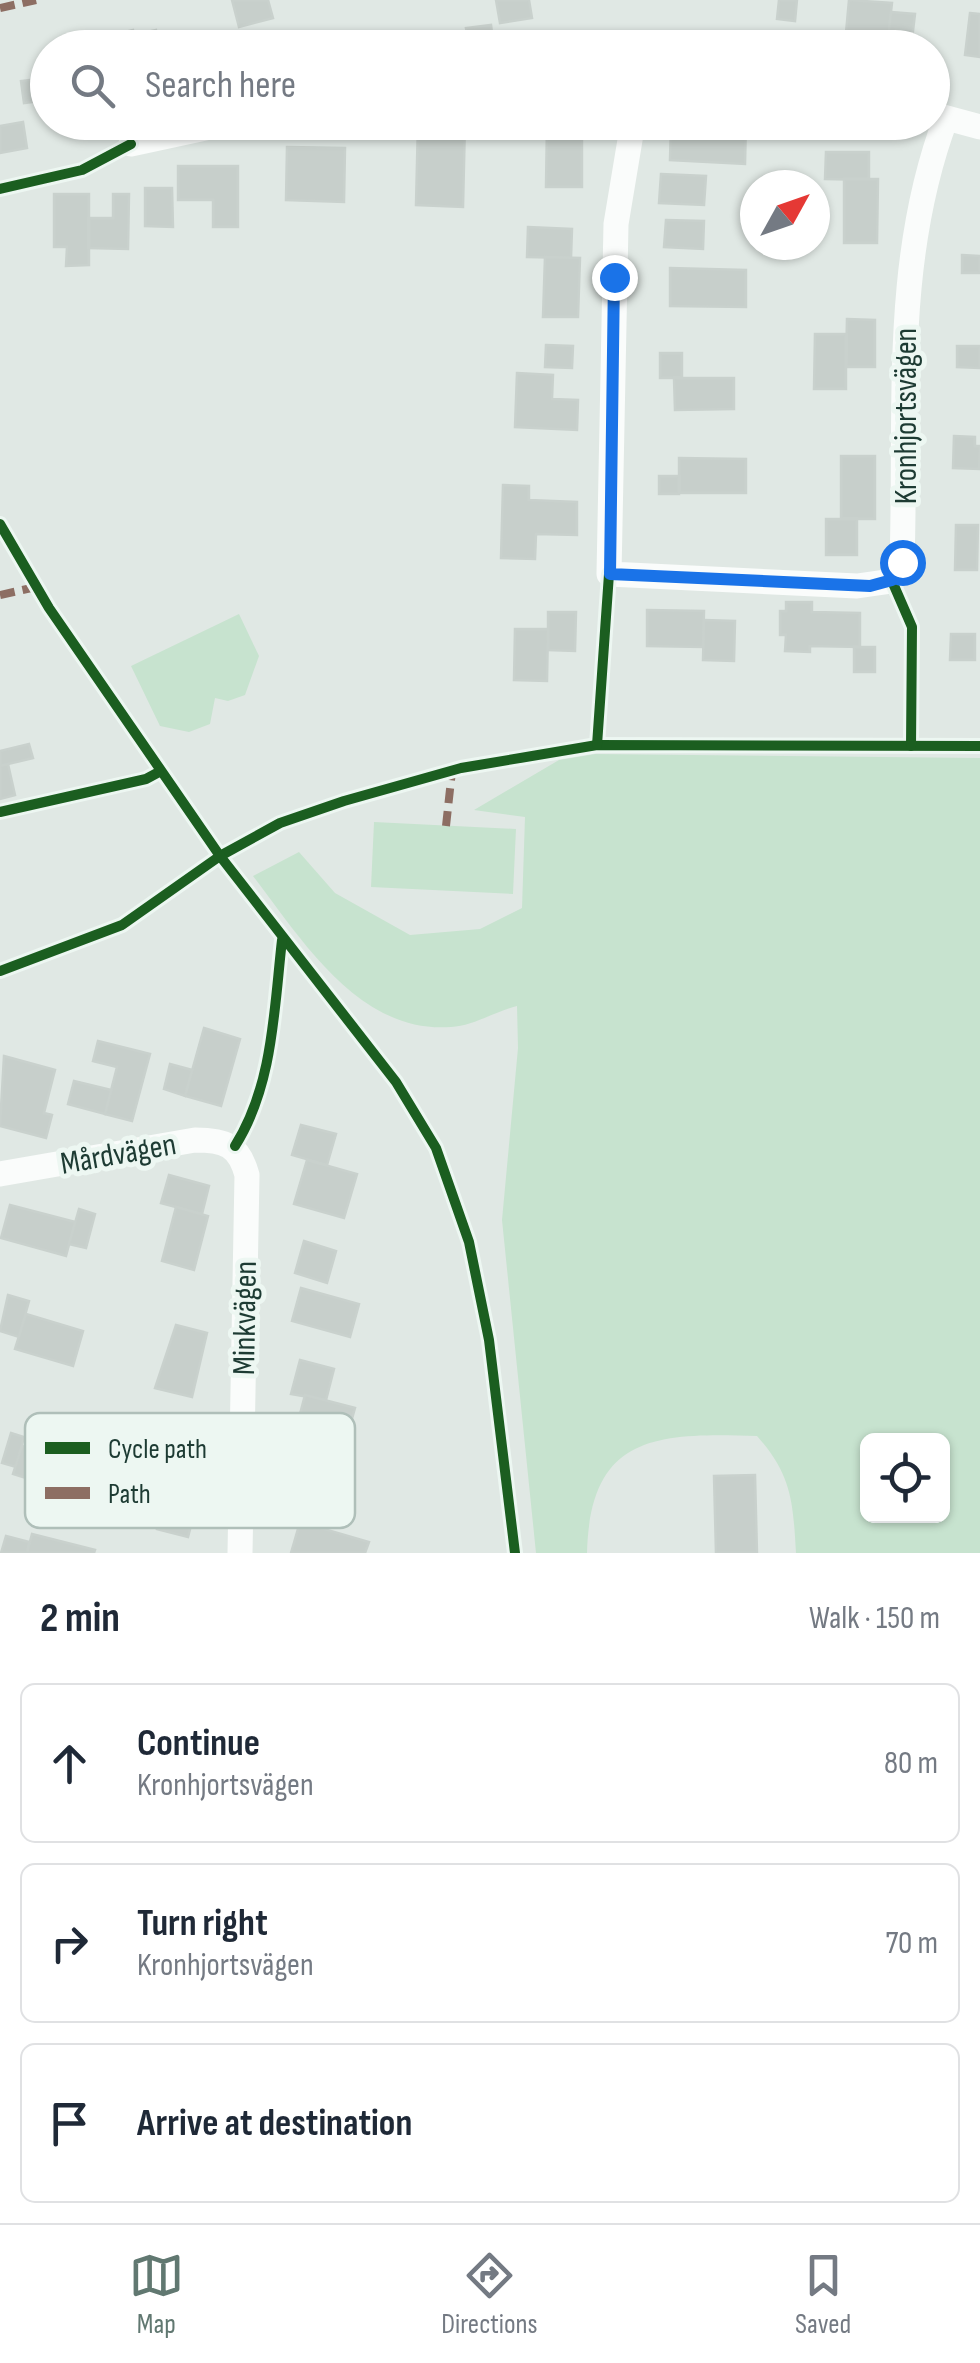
<!DOCTYPE html>
<meta charset="utf-8">
<style>
body{margin:0;font-family:"Sofia Sans Condensed",sans-serif;background:#f6f6f7;color:#1f2937}
.controls{position:absolute;right:30px;bottom:30px;display:grid;overflow:hidden;border-radius:15px;box-shadow:0 2px 8px #0004}
.controls button{width:90px;height:90px;display:grid;place-items:center;padding:0;border:0;border-bottom:2px solid #e0e1e3;background:#fff;color:#1f2937;font:50px sans-serif}
.compass{position:absolute;left:740px;top:170px;width:90px;height:90px;border-radius:50%;background:#fff;box-shadow:0 2px 8px #0004;rotate:50deg}
.stop{position:absolute;width:30px;height:30px;margin:-22px;border:8px solid #1a73e8;border-radius:50%;background:#fff}
.stop.end{background:#1a73e8;border-color:#fff;box-shadow:0 2px 10px #0008}
.list{margin:0;padding:0;list-style:none}
h2{display:flex;justify-content:space-between;align-items:center;height:130px;margin:0;padding:0 40px;font-size:42px}
h2 small{font-size:32px;font-weight:400;color:#747a83}
.list li{display:grid;grid-template-columns:65px 1fr auto;gap:30px;align-items:center;box-sizing:border-box;height:160px;margin:0 20px 20px;padding:0 20px;border:2px solid #e0e1e3;border-radius:15px}
.list b{display:block;font-size:38px;white-space:nowrap}
.list p{margin:0;font-size:32px;white-space:nowrap;color:#747a83}
.list em{font-size:32px;font-style:normal;color:#747a83}
.icon{flex:none;width:55px;height:55px;fill:none;stroke:currentColor;stroke-width:2;stroke-linecap:round;stroke-linejoin:round}
.map{position:relative;flex:none;width:980px;height:1553px;overflow:hidden}
.search{position:absolute;background:#fff;box-shadow:0 2px 8px #0004;left:30px;right:30px;top:30px;height:110px;display:flex;align-items:center;gap:25px;box-sizing:border-box;padding:0 35px;border-radius:55px;color:#747a83;font-size:38px}
.sheet{height:670px;background:#fff}
nav{display:flex;justify-content:space-around;align-items:center;box-sizing:border-box;height:140px;border-top:2px solid #e0e1e3;background:#fff;font-size:28px;color:#747a83}
nav a{display:grid;justify-items:center;gap:5px}
nav .on{color:#617871}
.map>svg:first-child{display:block}
.green{fill:#c7e3cf;fill-rule:evenodd}
.building{fill:#c7cfcb;stroke:#c9d1cd;stroke-width:2.5}
.lines{fill:none;stroke-linecap:round;stroke-linejoin:round}
.minor{stroke:#fafcfb;stroke-width:25}
.quiet{stroke:#8d6e63;stroke-width:8;stroke-dasharray:15 8;stroke-linecap:butt}
.cycleway-casing{stroke:#edf7f2;stroke-width:16}
.cycleway{stroke:#1b5e20;stroke-width:10}
.route{stroke:#1a73e8;stroke-width:12}
.labels{text-anchor:middle;stroke-width:10;stroke-linejoin:round;paint-order:stroke}
.street-label{font-size:32px;fill:#1d3b33;stroke:#edf7f2}
.key{fill:#edf7f2;stroke:#afbfb9;stroke-width:2.5}
.key-label{font-size:28px;fill:#1d3b33}
</style>
<div class="map">
<svg width="980" height="1553" viewBox="0 0 980 1553">
<rect width="100%" height="100%" fill="#e0e8e4"/>
<g class="green">
<polygon points="239,614 259,656 245,695 228,701 215,698 210,724 189,732 160,726 131,666"/>
<path d="M595,754L980,758V1553H796C793,1502 792,1475 757,1436C657,1433 590,1434 587,1553H536L502,1220L518,1048L517,1006C496,1011 473,1026 451,1027C359,1034 302,940 253,876L299,852L335,893L410,935L480,929L522,908L525,817L474,810L559,760ZM942,1440V1516H868V1440Z"/>
<polygon points="374,822 516,829 513,894 371,887"/>
</g>
<g class="building">
<polygon points="232,0 268,0 273,18 239,27"/>
<polygon points="496,0 529,0 532,18 500,23"/>
<polygon points="797,0 795,21 777,19 779,0"/>
<polygon points="849,0 892,3 888,38 846,33"/>
<polygon points="891,12 915,14 911,48 887,48"/>
<polygon points="970,13 980,14 980,57 965,55"/>
<polygon points="491,25 493,41 469,45 466,28"/>
<polygon points="133,30 134,35 156,30 161,48 112,48 109,36"/>
<polygon points="48,78 48,100 24,103 21,81"/>
<polygon points="23,122 27,148 0,153 0,126"/>
<polygon points="418,122 465,122 463,207 416,205"/>
<polygon points="714,122 746,122 745,164 670,160 671,125 714,128"/>
<polygon points="547,123 582,124 582,187 546,187"/>
<polygon points="287,147 345,148 344,202 286,200"/>
<polygon points="826,152 869,152 869,180 825,179"/>
<polygon points="178,166 238,166 238,227 213,227 213,200 178,200"/>
<polygon points="661,174 706,176 704,205 659,203"/>
<polygon points="844,179 878,179 877,243 844,243"/>
<polygon points="145,188 172,188 173,227 145,226"/>
<polygon points="54,194 89,194 89,265 66,266 67,247 54,247"/>
<polygon points="113,194 129,194 128,249 89,248 89,218 113,218"/>
<polygon points="666,220 704,221 703,249 664,247"/>
<polygon points="528,227 572,229 571,258 527,257"/>
<polygon points="962,255 980,256 980,273 962,273"/>
<polygon points="545,257 580,258 578,317 543,317"/>
<polygon points="670,268 746,270 746,307 670,306"/>
<polygon points="847,319 875,320 875,367 846,367"/>
<polygon points="815,334 846,334 846,389 814,389"/>
<polygon points="546,345 573,346 572,368 545,367"/>
<polygon points="957,346 980,346 980,368 957,367"/>
<rect x="660" y="353" width="22" height="25"/>
<polygon points="517,373 553,375 552,399 578,400 577,430 515,427"/>
<polygon points="674,378 734,378 734,409 675,410"/>
<polygon points="954,436 975,437 975,446 980,446 979,469 953,468"/>
<rect x="841" y="456" width="34" height="63"/>
<polygon points="679,458 746,459 746,493 679,493"/>
<rect x="659" y="476" width="20" height="18"/>
<polygon points="503,485 529,486 529,500 577,502 577,535 536,534 535,559 501,558"/>
<rect x="826" y="519" width="31" height="36"/>
<polygon points="956,525 978,525 977,570 955,570"/>
<polygon points="786,602 812,602 812,612 860,613 860,647 810,646 810,652 785,651 786,635 780,635 780,611 786,611"/>
<polygon points="647,610 704,611 703,647 647,646"/>
<polygon points="548,612 576,612 575,651 548,650"/>
<polygon points="704,620 735,621 734,661 703,660"/>
<polygon points="515,629 548,629 547,681 514,680"/>
<polygon points="951,634 975,634 975,660 950,660"/>
<rect x="854" y="647" width="21" height="25"/>
<polygon points="29,744 33,758 0,766 0,751"/>
<polygon points="8,764 15,795 0,799 0,766"/>
<polygon points="204,1028 240,1039 221,1106 185,1096"/>
<polygon points="98,1041 150,1054 132,1121 105,1114 117,1067 93,1061"/>
<polygon points="4,1056 55,1070 44,1113 52,1115 46,1138 0,1126"/>
<polygon points="170,1064 192,1070 185,1096 164,1089"/>
<polygon points="74,1081 111,1090 105,1114 68,1104"/>
<polygon points="301,1125 336,1134 327,1165 292,1155"/>
<polygon points="307,1160 357,1174 344,1218 294,1204"/>
<polygon points="169,1175 209,1186 202,1214 161,1203"/>
<polygon points="10,1205 75,1222 66,1256 1,1238"/>
<polygon points="176,1207 208,1216 194,1270 162,1261"/>
<polygon points="79,1209 95,1214 86,1248 69,1244"/>
<polygon points="304,1241 336,1251 327,1283 295,1273"/>
<polygon points="301,1288 359,1304 350,1337 292,1321"/>
<polygon points="8,1295 29,1301 19,1337 0,1331"/>
<polygon points="26,1314 83,1331 73,1366 15,1349"/>
<polygon points="176,1325 207,1333 192,1397 155,1388"/>
<polygon points="300,1360 334,1369 326,1400 291,1394"/>
<polygon points="305,1395 355,1408 343,1451 294,1437"/>
<polygon points="11,1433 24,1437 16,1467 2,1463"/>
<polygon points="22,1446 86,1465 77,1494 13,1474"/>
<polygon points="172,1471 203,1479 188,1537 157,1529"/>
<polygon points="755,1475 757,1553 716,1553 714,1476"/>
<polygon points="300,1522 369,1542 365,1553 291,1553"/>
<polygon points="32,1534 95,1550 94,1553 27,1553"/>
<polygon points="6,1536 29,1542 27,1553 1,1553"/>
</g>
<g class="lines">
<g class="minor">
<polyline points="932,114 980,127"/>
<path d="M633,122L616,224L609,574L857,586L892,581L902,562C907,411 892,261 946,118"/>
<polyline points="131,144 233,122"/>
<path d="M0,1174L195,1140C225,1140 239,1145 247,1175L240,1553"/>
</g>
<g class="quiet">
<polyline points="0,8 36,0"/>
<polyline points="0,595 36,587"/>
<polyline points="446,826 452,771"/>
</g>
<g class="cycleway-casing">
<g id="cycleway">
<polyline points="0,189 82,170 131,144"/>
<polyline points="0,524 49,608 220,856 280,823 344,801 461,768 597,745 980,746"/>
<polyline points="892,581 912,627 911,746"/>
<polyline points="597,745 609,574"/>
<polyline points="0,812 146,779 159,772"/>
<polyline points="0,971 122,925 220,856 396,1082 436,1148 469,1242 489,1340 515,1553"/>
<path d="M235,1146C273,1086 274,1010 282,940"/>
</g>
</g>
<use href="#cycleway" class="cycleway"/>
</g>
<g class="lines">
<polyline class="route" points="614,277 610,574 870,586 892,580 902,562"/>
</g>
<g class="labels">
<g class="street-label">
<text transform="translate(905 416) rotate(-90)" y="11">Kronhjortsvägen</text>
<text transform="translate(118 1153) rotate(-10)" y="11">Mårdvägen</text>
<text transform="translate(244 1318) rotate(-89)" y="11">Minkvägen</text>
</g>
</g>
<rect x="25" y="1413" width="330" height="115" rx="15" class="key"/>
<rect x="45" y="1442" width="45" height="12" fill="#1b5e20"/>
<rect x="45" y="1487" width="45" height="12" fill="#8d6e63"/>
<g class="key-label">
<text x="108" y="1458">Cycle path</text>
<text x="108" y="1503">Path</text>
</g>
</svg>
<div class="controls">
<button><svg class="icon" aria-label="locate" viewBox="0 0 24 24"><circle cx="12" cy="12" r="6"/><path d="M12 2v4M12 18v4M2 12h4M18 12h4"/></svg></button>
</div>
<svg class="compass" viewBox="-18 -18 36 36"><path d="M0-13l5 13h-10z" fill="#e53935"/><path d="M0 13l5-13h-10z" fill="#747a83"/></svg>
<div class="stop" style="left:902px;top:562px"></div>
<div class="stop end" style="left:614px;top:277px"></div>
<div class="search"><svg class="icon" aria-label="search" viewBox="0 0 24 24"><circle cx="10" cy="10" r="6"/><path d="M15 15l6 6"/></svg>Search here</div>
</div>
<section class="sheet">
<h2>2 min<small>Walk · 150 m</small></h2>
<ul class="list">
<li><svg class="icon" aria-label="ahead" viewBox="0 0 24 24"><path d="M12 20V5M6 11l6-6 6 6"/></svg><div><b>Continue</b><p>Kronhjortsvägen</p></div><em>80 m</em></li>
<li><svg class="icon" aria-label="right" viewBox="0 0 24 24"><path d="M7 20v-9h11M14 6l5 5-5 5"/></svg><div><b>Turn right</b><p>Kronhjortsvägen</p></div><em>70 m</em></li>
<li><svg class="icon" aria-label="arrive" viewBox="0 0 24 24"><path d="M6 21V4h12l-3 4 3 4H6"/></svg><div><b>Arrive at destination</b></div></li>
</ul>
</section>
<nav>
<a class="on"><svg class="icon" aria-label="map" viewBox="0 0 24 24"><path d="M3 6l6-2 6 2 6-2v14l-6 2-6-2-6 2zM9 4v14M15 6v14"/></svg>Map</a>
<a><svg class="icon" aria-label="directions" viewBox="0 0 24 24"><path d="M12 3l9 9-9 9-9-9zM9 14v-3h6M13 9l2 2-2 2"/></svg>Directions</a>
<a><svg class="icon" aria-label="saved" viewBox="0 0 24 24"><path d="M7 4h10v16l-5-4-5 4z"/></svg>Saved</a>
</nav>
